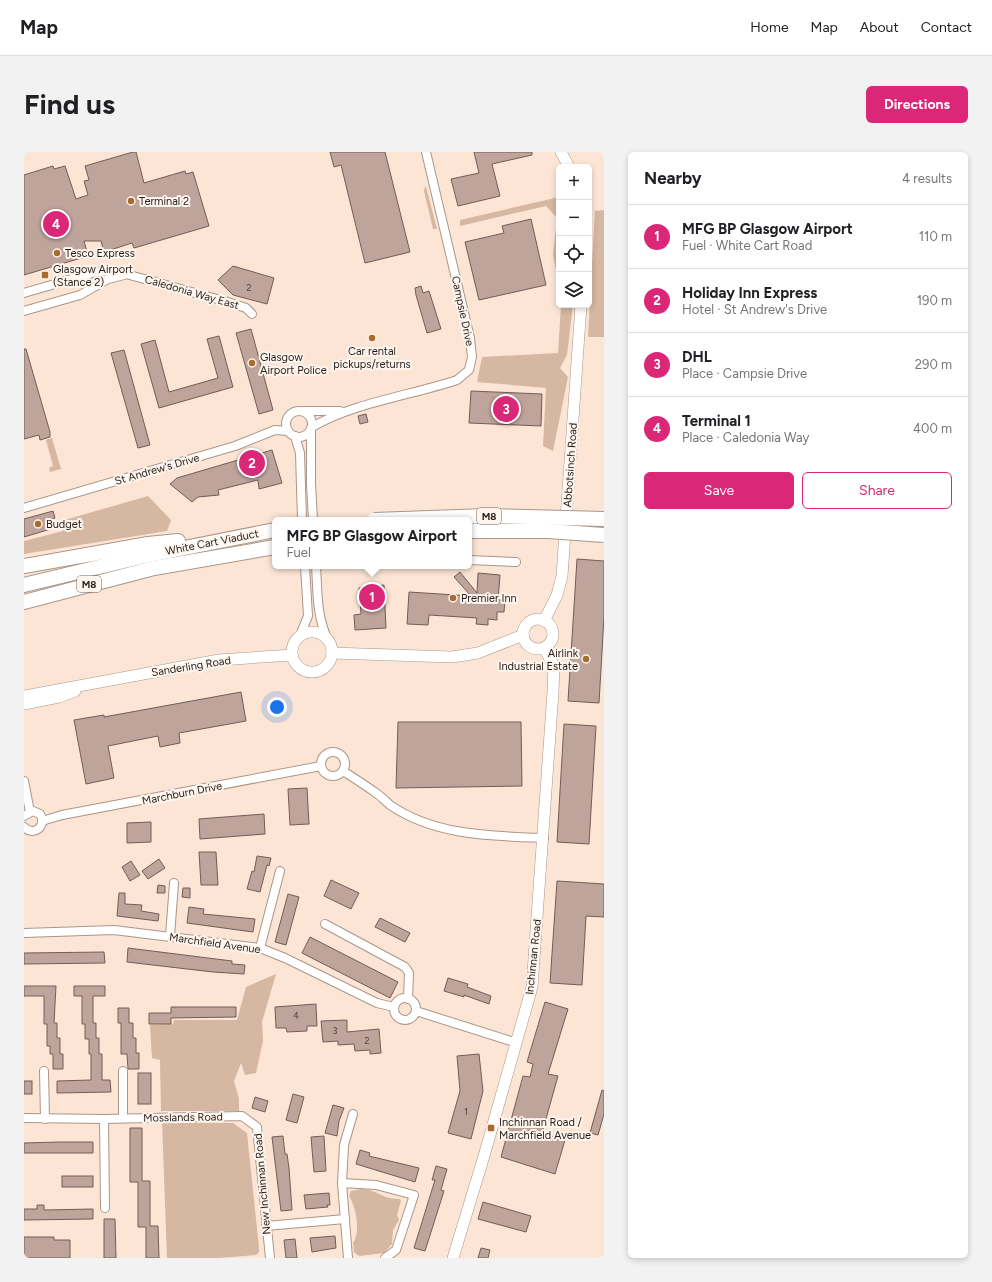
<!DOCTYPE html>
<meta charset="utf-8">
<style>
body{margin:0;font-family:Figtree,sans-serif;background:#f2f2f2;color:#202124}
.controls{position:absolute;right:12px;top:12px;display:grid;overflow:hidden;border-radius:6px;box-shadow:0 2px 6px #0003}
.controls button{width:36px;height:36px;display:grid;place-items:center;padding:0;border:0;border-bottom:1px solid #e0e0e0;background:#fff;color:#202124;font:20px sans-serif}
.you{position:absolute;left:253px;top:555px;width:14px;height:14px;margin:-10px;border:3px solid #fff;border-radius:50%;background:#1a73e8;box-shadow:0 0 0 6px #1a73e833}
.badge{display:grid;place-items:center;width:26px;height:26px;border-radius:50%;background:#db2777;color:#fff;font-size:13px;font-weight:700}
.pin{position:absolute;translate:-50% -50%;border:2px solid #fff;box-shadow:0 1px 4px #0006}
.popup{position:absolute;left:248px;top:365px;width:200px;height:52px;box-sizing:border-box;display:grid;place-content:center;border-radius:6px;background:#fff;filter:drop-shadow(0 1px 3px #0005);font-size:13px;white-space:nowrap;color:#757577}
.popup b{font-size:15px;color:#202124}
.popup::after{content:'';position:absolute;left:50%;top:100%;margin-left:-8px;border:8px solid transparent;border-top-color:#fff}
.list{margin:0;padding:0;list-style:none}
h2{display:flex;justify-content:space-between;align-items:center;height:52px;margin:0;padding:0 16px;font-size:17px}
h2 small{font-size:13px;font-weight:400;color:#757577}
.list li{display:grid;grid-template-columns:26px 1fr auto;gap:12px;align-items:center;box-sizing:border-box;height:64px;padding:0 16px;border-top:1px solid #e0e0e0}
.list b{display:block;font-size:15px;white-space:nowrap}
.list p{margin:0;font-size:13px;white-space:nowrap;color:#757577}
.list em{font-size:13px;font-style:normal;color:#757577}
.actions{display:flex;gap:8px;padding:12px 16px}
.actions a{flex:1;padding:9px 0;border:1px solid #db2777;border-radius:6px;text-align:center;font-size:14px;color:#db2777}
.actions .main{background:#db2777;color:#fff}
.icon{flex:none;width:22px;height:22px;fill:none;stroke:currentColor;stroke-width:2;stroke-linecap:round;stroke-linejoin:round}
.map{position:relative;flex:none;width:580px;height:1106px;overflow:hidden;border-radius:6px}
header{display:flex;align-items:center;gap:24px;box-sizing:border-box;height:56px;padding:0 20px;background:#fff;border-bottom:1px solid #e0e0e0}
header strong{font-size:19px}
nav{display:flex;gap:22px;margin-inline-start:auto;font-size:14px}
.intro{display:flex;align-items:center;justify-content:space-between;box-sizing:border-box;height:96px;padding:0 24px}
h1{margin:0;font-size:28px}
.button{padding:10px 18px;border-radius:6px;background:#db2777;color:#fff;font-size:14px;font-weight:700}
main{display:flex;gap:24px;padding:0 24px}
aside{flex:1;background:#fff;border-radius:6px;box-shadow:0 2px 6px #0003}
.map>svg:first-child{display:block}
.green{fill:#d6b7a2}
.building{fill:#bfa49c;stroke:#745c55}
.lines{fill:none;stroke-linecap:round;stroke-linejoin:round}
.street-casing{stroke:#ab9687;stroke-width:10}
.secondary-casing{stroke:#ab9687;stroke-width:12}
.highway-casing{stroke:#ab9687;stroke-width:16}
.street{stroke:#fff;stroke-width:8}
.secondary{stroke:#fff;stroke-width:11}
.highway{stroke:#fff;stroke-width:14}
.highway-bridge-casing{stroke:#ab9687;stroke-width:16;stroke-linecap:butt}
.highway-bridge{stroke:#fff;stroke-width:14}
.poi-dot{fill:#a96c30;stroke:#fef5ee;stroke-width:1.5}
.labels{text-anchor:middle;stroke-width:4;stroke-linejoin:round;paint-order:stroke}
.number-label{font-size:9px;fill:#4c3f38}
.shield{fill:#fef5ee;stroke:#665e58;stroke-width:1}
.shield-label{font-size:10px;font-weight:bold;fill:#251d17}
.poi-label{font-size:11px;fill:#251d17;stroke:#fef5ee;text-anchor:start}
.street-label{font-size:11px;fill:#251d17;stroke:#fef5ee}
</style>
<header>
<strong>Map</strong>
<nav><a>Home</a><a>Map</a><a>About</a><a>Contact</a></nav>
</header>
<div class="intro"><h1>Find us</h1><a class="button">Directions</a></div>
<main>
<div class="map">
<svg width="580" height="1106" viewBox="0 0 580 1106">
<rect width="100%" height="100%" fill="#fce5d5"/>
<g class="green">
<polygon points="401,35 402,35 413,77 409,77 400,39"/>
<polygon points="535,45 535,133 529,103 533,66 522,54 436,74 436,68"/>
<polygon points="580,58 580,185 564,185 571,59"/>
<polygon points="537,153 549,153 543,203 536,216 544,225 529,299 519,294 522,236 453,230 458,205 534,201"/>
<polygon points="28,286 37,317 26,320 25,316 29,314 22,288"/>
<polygon points="124,344 147,368 143,379 0,402 0,389 39,379 37,369"/>
<polygon points="252,822 238,870 239,889 232,921 221,923 217,911 210,929 215,947 215,959 137,959 136,908 128,906 126,873 149,872 150,868 213,868 222,835"/>
<polygon points="138,970 209,971 223,981 235,1096 235,1100 232,1103 195,1106 143,1106"/>
<path d="M337,1037C355,1038 357,1047 376,1047L377,1049L373,1063L375,1068L369,1078L368,1092L360,1101L335,1104L330,1100L329,1091C337,1080 332,1055 325,1044L327,1039Z"/>
</g>
<g class="building">
<polygon points="109,0 112,0 120,31 161,19 162,22 169,20 185,74 110,96 108,91 80,100 77,89 60,89 64,104 0,123 0,23 29,14 30,17 41,14 52,47 64,43 60,29 65,28 61,14"/>
<polygon points="306,0 361,0 386,100 341,111 317,13 310,15"/>
<polygon points="450,0 508,0 508,3 468,12 476,44 434,54 427,27 455,21"/>
<polygon points="507,67 522,133 455,148 441,90 480,81 478,74"/>
<polygon points="209,114 250,126 243,152 209,143 194,128"/>
<polygon points="397,134 399,141 405,139 417,177 403,181 392,143 391,136"/>
<polygon points="227,177 249,258 235,262 212,181"/>
<polygon points="195,184 209,235 135,256 117,192 131,188 145,240 194,226 183,187"/>
<polygon points="0,197 2,197 26,280 26,285 16,288 15,283 0,287"/>
<polygon points="100,198 126,293 114,296 87,201"/>
<polygon points="447,239 518,242 517,274 445,271"/>
<polygon points="342,262 344,270 336,272 334,264"/>
<polygon points="248,298 258,331 235,337 234,328 194,338 195,343 174,345 168,350 146,332 153,326"/>
<polygon points="29,359 31,366 27,367 30,376 0,385 0,367"/>
<polygon points="553,407 580,409 580,465 575,551 544,549"/>
<polygon points="436,420 453,441 454,421 476,423 474,448 481,448 480,460 473,460 473,468 464,467 464,473 452,472 453,466 405,463 404,473 383,472 385,440 447,444 430,425"/>
<polygon points="360,433 362,476 331,478 330,463 337,462 335,436"/>
<polygon points="217,540 222,569 155,581 156,591 136,595 134,584 84,594 90,626 62,632 50,568 80,563 80,565"/>
<polygon points="374,570 497,570 498,634 372,636"/>
<polygon points="540,572 572,574 565,692 533,690"/>
<polygon points="283,636 285,672 266,673 264,637"/>
<polygon points="240,662 241,682 176,687 175,667"/>
<polygon points="127,670 127,690 103,691 103,671"/>
<polygon points="175,700 192,700 194,733 177,733"/>
<polygon points="233,704 247,706 245,714 243,713 236,740 223,737 228,719 230,720"/>
<polygon points="135,707 141,716 124,727 118,719"/>
<polygon points="107,709 116,723 106,729 98,715"/>
<polygon points="307,728 335,741 327,757 300,744"/>
<polygon points="533,729 580,732 580,765 562,764 558,833 526,831"/>
<polygon points="134,733 141,734 141,741 133,741"/>
<polygon points="159,736 166,736 166,746 158,745"/>
<polygon points="95,741 101,741 101,752 118,753 117,759 135,762 134,769 93,764"/>
<polygon points="264,742 275,745 262,793 251,790"/>
<polygon points="165,755 180,757 179,762 231,767 229,780 163,771"/>
<polygon points="356,766 386,781 381,790 351,775"/>
<polygon points="286,785 374,830 366,846 278,801"/>
<polygon points="104,796 208,809 208,812 221,813 220,822 189,820 103,810"/>
<polygon points="80,800 81,811 0,812 0,801"/>
<polygon points="424,826 444,832 443,835 467,844 465,852 440,843 440,845 420,839"/>
<polygon points="0,834 32,834 30,871 33,871 33,886 36,886 36,902 39,902 39,917 29,917 29,902 26,902 26,894 23,894 23,872 20,872 20,844 0,844"/>
<polygon points="50,834 81,834 81,844 69,844 69,871 72,871 72,886 75,886 75,902 78,902 78,928 86,928 87,940 33,941 33,929 67,928 67,902 65,902 65,887 61,887 61,872 58,872 58,844 50,844"/>
<polygon points="521,850 544,857 524,922 534,924 518,981 541,988 531,1022 477,1005 499,924 506,925 509,912 503,910"/>
<polygon points="292,852 293,874 283,874 283,879 263,880 262,876 252,876 251,855"/>
<polygon points="147,855 212,855 212,865 147,866 147,872 125,872 125,861 147,861"/>
<polygon points="94,856 105,856 105,871 109,871 109,886 112,886 112,901 115,901 115,917 104,917 103,902 97,902 97,871 94,871"/>
<polygon points="323,868 323,880 355,877 357,901 346,902 346,898 331,899 330,892 314,893 314,889 299,890 297,869"/>
<polygon points="455,902 459,939 447,987 424,981 436,939 433,904"/>
<rect x="114" y="921" width="13" height="31"/>
<rect x="0" y="929" width="8" height="13"/>
<polygon points="578,938 580,939 580,962 574,983 566,981"/>
<polygon points="269,942 280,945 273,971 262,968"/>
<polygon points="231,945 244,949 241,960 228,956"/>
<polygon points="309,953 320,956 315,969 313,984 301,981"/>
<polygon points="106,976 118,976 118,1029 126,1029 126,1074 134,1074 135,1106 122,1106 122,1075 114,1075 114,1030 106,1030"/>
<polygon points="259,984 261,1002 263,1002 265,1016 268,1058 257,1059 248,985"/>
<polygon points="300,984 302,1019 290,1020 287,985"/>
<polygon points="35,990 69,990 69,1001 0,1001 0,991"/>
<polygon points="336,998 346,1001 345,1004 395,1016 391,1030 332,1012"/>
<polygon points="412,1014 423,1017 417,1038 420,1039 401,1099 390,1096 411,1028 408,1028"/>
<rect x="38" y="1024" width="31" height="11"/>
<polygon points="305,1041 306,1053 303,1053 304,1055 282,1057 280,1043"/>
<polygon points="459,1050 507,1064 502,1080 454,1067"/>
<polygon points="13,1053 20,1053 20,1058 69,1057 69,1067 0,1068 0,1057 13,1057"/>
<polygon points="80,1067 91,1067 92,1106 80,1106"/>
<polygon points="311,1084 312,1096 288,1100 286,1086"/>
<polygon points="0,1085 30,1085 30,1088 46,1088 46,1106 0,1106"/>
<polygon points="271,1087 273,1106 262,1106 260,1088"/>
<polygon points="457,1096 466,1098 464,1106 454,1106"/>
</g>
<g class="lines">
<g class="street-casing">
<g id="street">
<polyline points="0,141 72,120 91,119 204,150 222,156 228,162"/>
<polyline points="0,159 56,143 84,127 100,123"/>
<polyline points="279,259 316,259"/>
<circle cx="275" cy="272" r="13"/>
<path d="M288,275C332,250 385,244 433,228L445,218L448,205L446,186L402,0"/>
<polyline points="287,278 287,332 289,368"/>
<polyline points="271,284 276,301 278,368"/>
<polyline points="0,356 211,294 251,278 264,279"/>
<polyline points="445,408 492,410"/>
<path d="M292,414C294,443 292,461 304,489"/>
<polyline points="275,486 284,464 281,414"/>
<circle cx="309" cy="612" r="12"/>
<path d="M319,619C330,626 341,633 352,641C357,644 361,649 366,653C411,684 468,684 520,686"/>
<polyline points="0,629 6,660"/>
<path d="M0,664L9,659L16,662C23,674 10,685 0,675"/>
<polyline points="18,669 38,663 297,614"/>
<polyline points="301,772 381,815 385,821 384,847"/>
<polyline points="0,781 90,778 236,796 261,806 353,851 370,855"/>
<polyline points="146,784 150,731"/>
<polyline points="236,796 256,719"/>
<circle cx="381" cy="857" r="11"/>
<polyline points="392,859 493,891"/>
<polyline points="20,919 21,967"/>
<polyline points="99,919 99,965"/>
<polyline points="0,966 80,967 218,964 233,975 246,1106"/>
<polyline points="80,967 81,1056"/>
<polyline points="318,1031 320,993 329,962"/>
<polyline points="242,1074 321,1067"/>
<polyline points="324,1106 318,1031 352,1033 390,1043 372,1098 361,1106"/>
</g>
</g>
<g class="secondary-casing">
<g id="secondary">
<polyline points="537,0 545,15"/>
<circle cx="514" cy="482" r="15"/>
<polyline points="520,469 533,443 538,424 557,153"/>
<circle cx="288" cy="500" r="20"/>
<polyline points="308,501 428,505 454,501 499,483"/>
<polyline points="0,544 195,508 268,503"/>
<polyline points="0,552 35,545 51,539"/>
<polyline points="429,1106 460,1004 508,835 529,540 530,514 520,496"/>
</g>
</g>
<g class="highway-casing">
<g id="highway">
<polyline points="0,414 124,392 154,389"/>
<polyline points="0,433 125,403 251,378"/>
<polyline points="0,450 130,416 251,395"/>
</g>
</g>
<use href="#street" class="street"/>
<use href="#secondary" class="secondary"/>
<use href="#highway" class="highway"/>
<g class="highway-bridge-casing">
<g id="highway-bridge">
<polyline points="350,368 462,364 580,367"/>
<polyline points="445,379 524,379 580,383"/>
</g>
</g>
<use href="#highway-bridge" class="highway-bridge"/>
</g>
<g class="poi-dot">
<circle cx="107" cy="49" r="4"/>
<circle cx="33" cy="101" r="4"/>
<rect x="17" y="119" width="8" height="8" rx="2"/>
<circle cx="348" cy="186" r="4"/>
<circle cx="228" cy="211" r="4"/>
<circle cx="14" cy="372" r="4"/>
<circle cx="429" cy="446" r="4"/>
<circle cx="562" cy="507" r="4"/>
<rect x="463" y="972" width="8" height="8" rx="2"/>
</g>
<g class="labels">
<g class="number-label">
<text x="225" y="139">2</text>
<text x="272" y="867">4</text>
<text x="311" y="882">3</text>
<text x="343" y="892">2</text>
<text x="442" y="963">1</text>
</g>
<g class="shield">
<rect x="453" y="356" width="24" height="16" rx="3"/>
<rect x="53" y="424" width="24" height="16" rx="3"/>
</g>
<g class="shield-label">
<text x="465" y="368">M8</text>
<text x="65" y="436">M8</text>
</g>
<g class="poi-label">
<text x="115" y="53">Terminal 2</text>
<text x="41" y="105">Tesco Express</text>
<text x="29" y="121">Glasgow Airport<tspan x="29" dy="13">(Stance 2)</tspan></text>
<text x="348" y="203" text-anchor="middle">Car rental<tspan x="348" dy="13">pickups/returns</tspan></text>
<text x="236" y="209">Glasgow<tspan x="236" dy="13">Airport Police</tspan></text>
<text x="22" y="376">Budget</text>
<text x="437" y="450">Premier Inn</text>
<text x="554" y="505" text-anchor="end">Airlink<tspan x="554" dy="13">Industrial Estate</tspan></text>
<text x="475" y="974">Inchinnan Road /<tspan x="475" dy="13">Marchfield Avenue</tspan></text>
</g>
<g class="street-label">
<text transform="translate(168 140) rotate(16)" y="4">Caledonia Way East</text>
<text transform="translate(439 159) rotate(78)" y="4">Campsie Drive</text>
<text transform="translate(546 313) rotate(-86)" y="4">Abbotsinch Road</text>
<text transform="translate(133 317) rotate(-16)" y="4">St Andrew's Drive</text>
<text transform="translate(188 390) rotate(-11)" y="4">White Cart Viaduct</text>
<text transform="translate(167 514) rotate(-9)" y="4">Sanderling Road</text>
<text transform="translate(158 641) rotate(-11)" y="4">Marchburn Drive</text>
<text transform="translate(191 791) rotate(8)" y="4">Marchfield Avenue</text>
<text transform="translate(509 805) rotate(-84)" y="4">Inchinnan Road</text>
<text transform="translate(159 965) rotate(-1)" y="4">Mosslands Road</text>
<text transform="translate(238 1032) rotate(-95)" y="4">New Inchinnan Road</text>
</g>
</g>
</svg>
<div class="controls">
<button>+</button>
<button>−</button>
<button><svg class="icon" aria-label="locate" viewBox="0 0 24 24"><circle cx="12" cy="12" r="6"/><path d="M12 2v4M12 18v4M2 12h4M18 12h4"/></svg></button>
<button><svg class="icon" aria-label="layers" viewBox="0 0 24 24"><path d="M12 4l9 5-9 5-9-5zM3 14l9 5 9-5"/></svg></button>
</div>
<div class="you"></div>
<div class="pin badge" style="left:348px;top:445px">1</div>
<div class="popup"><b>MFG BP Glasgow Airport</b>Fuel</div>
<div class="pin badge" style="left:228px;top:311px">2</div>
<div class="pin badge" style="left:482px;top:257px">3</div>
<div class="pin badge" style="left:32px;top:72px">4</div>
</div>
<aside>
<h2>Nearby<small>4 results</small></h2>
<ul class="list">
<li><span class="badge">1</span><div><b>MFG BP Glasgow Airport</b><p>Fuel · White Cart Road</p></div><em>110 m</em></li>
<li><span class="badge">2</span><div><b>Holiday Inn Express</b><p>Hotel · St Andrew's Drive</p></div><em>190 m</em></li>
<li><span class="badge">3</span><div><b>DHL</b><p>Place · Campsie Drive</p></div><em>290 m</em></li>
<li><span class="badge">4</span><div><b>Terminal 1</b><p>Place · Caledonia Way</p></div><em>400 m</em></li>
</ul>
<div class="actions"><a class="main">Save</a><a>Share</a></div>
</aside>
</main>
